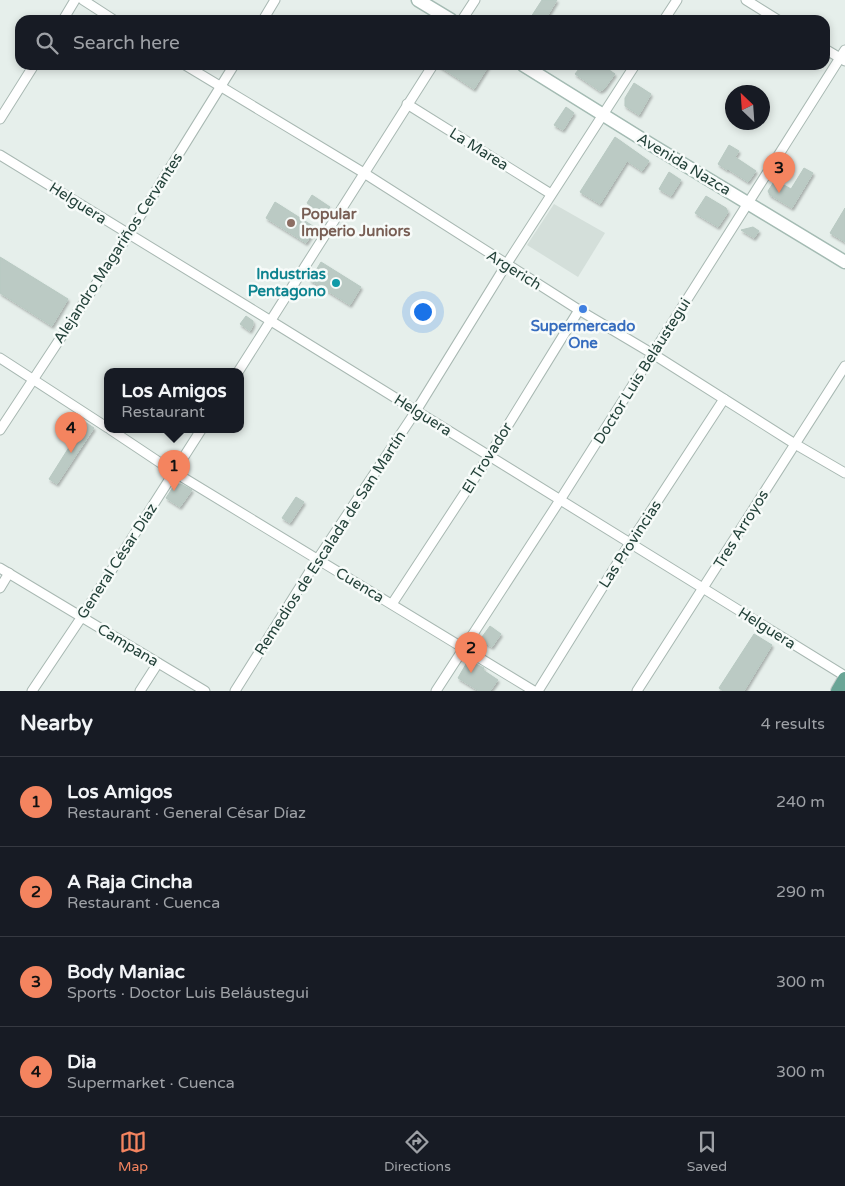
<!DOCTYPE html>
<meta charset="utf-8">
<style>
body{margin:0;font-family:"Varela Round",sans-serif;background:#20242c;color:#f1f3f6}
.compass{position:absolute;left:725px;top:85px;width:45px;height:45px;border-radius:50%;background:#171b24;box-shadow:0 2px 8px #0003;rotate:335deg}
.you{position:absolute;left:422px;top:311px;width:18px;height:18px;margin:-12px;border:4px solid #fff;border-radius:50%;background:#1a73e8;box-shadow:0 0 0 8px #1a73e833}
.badge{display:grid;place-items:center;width:32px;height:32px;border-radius:50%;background:#f4845f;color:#111;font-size:16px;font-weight:700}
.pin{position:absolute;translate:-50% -41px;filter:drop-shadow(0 1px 2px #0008)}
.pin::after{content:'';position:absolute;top:26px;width:18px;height:15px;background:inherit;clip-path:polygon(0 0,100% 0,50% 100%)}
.popup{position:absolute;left:104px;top:368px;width:140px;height:65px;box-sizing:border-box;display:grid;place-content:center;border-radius:10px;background:#171b24;filter:drop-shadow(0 1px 4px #0005);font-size:16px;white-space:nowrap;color:#9ea1a6}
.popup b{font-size:19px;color:#f1f3f6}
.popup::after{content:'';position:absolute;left:50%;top:100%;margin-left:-10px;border:10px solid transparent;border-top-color:#171b24}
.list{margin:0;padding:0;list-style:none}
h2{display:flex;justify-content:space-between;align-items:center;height:65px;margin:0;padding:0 20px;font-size:21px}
h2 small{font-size:16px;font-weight:400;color:#9ea1a6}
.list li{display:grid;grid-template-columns:32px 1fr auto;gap:15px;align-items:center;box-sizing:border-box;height:90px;padding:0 20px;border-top:1px solid #363941}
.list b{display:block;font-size:19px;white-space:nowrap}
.list p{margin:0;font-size:16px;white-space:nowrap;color:#9ea1a6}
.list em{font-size:16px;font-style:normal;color:#9ea1a6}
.icon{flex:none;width:28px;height:28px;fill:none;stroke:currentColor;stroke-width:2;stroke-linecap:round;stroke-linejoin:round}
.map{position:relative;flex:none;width:845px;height:691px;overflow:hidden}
.search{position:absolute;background:#171b24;box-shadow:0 2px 8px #0003;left:15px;right:15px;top:15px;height:55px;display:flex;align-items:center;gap:12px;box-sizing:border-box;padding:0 18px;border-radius:15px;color:#9ea1a6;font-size:19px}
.sheet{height:425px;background:#171b24}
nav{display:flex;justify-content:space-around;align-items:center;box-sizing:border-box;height:70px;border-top:1px solid #363941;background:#171b24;font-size:14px;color:#9ea1a6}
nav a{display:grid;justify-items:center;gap:2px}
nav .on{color:#f4845f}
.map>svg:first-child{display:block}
.built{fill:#d4dfda}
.building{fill:#bbcac4;stroke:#b8c9c2;filter:url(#shadow)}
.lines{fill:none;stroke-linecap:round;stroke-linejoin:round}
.minor-casing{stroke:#a8b8b2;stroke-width:11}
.secondary-casing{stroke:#a4bbb3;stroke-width:15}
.primary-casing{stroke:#c2cac8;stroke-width:16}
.minor{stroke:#fff;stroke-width:9}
.secondary{stroke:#fff;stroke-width:12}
.primary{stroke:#6aa596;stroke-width:14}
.education-dot{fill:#8d6e63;stroke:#f7fbf9;stroke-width:2}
.culture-dot{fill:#0f9aa8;stroke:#f7fbf9;stroke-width:2}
.shop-dot{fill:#3f7fe0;stroke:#f7fbf9;stroke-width:2}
.labels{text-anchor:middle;stroke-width:5;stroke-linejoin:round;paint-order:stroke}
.street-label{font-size:15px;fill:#24423a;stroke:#f7fbf9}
.education-label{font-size:15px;font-weight:bold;fill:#785e54;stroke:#f7fbf9;text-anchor:start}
.culture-label{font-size:15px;font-weight:bold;fill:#0d838f;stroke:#f7fbf9;text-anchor:end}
.shop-label{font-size:15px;font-weight:bold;fill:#366cbe;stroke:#f7fbf9}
</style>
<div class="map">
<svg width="845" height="691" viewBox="0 0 845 691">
<defs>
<filter id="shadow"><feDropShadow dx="1.5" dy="2.5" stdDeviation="1" flood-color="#0004"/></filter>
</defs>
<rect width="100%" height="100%" fill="#e6efeb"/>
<polygon class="built" points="554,204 605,233 578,277 527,245"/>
<g class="building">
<polygon points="542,0 557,0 545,20 529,20"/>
<polygon points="439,65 489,65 474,89 439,66"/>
<polygon points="582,65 602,65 615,74 604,89 600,91 575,74"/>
<polygon points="634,83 651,94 639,115 625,106 625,98"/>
<polygon points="566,107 574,113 563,130 554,125"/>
<polygon points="615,137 649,161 642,171 627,161 600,204 580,192"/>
<polygon points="729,145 739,151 735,157 756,171 748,182 728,169 727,170 718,164"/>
<polygon points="804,168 813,173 792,208 770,195 768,191 775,180 791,189"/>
<polygon points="669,172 681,180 671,196 659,189"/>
<polygon points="312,195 330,207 324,215 307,203"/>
<polygon points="706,196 726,208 728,212 718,227 695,213"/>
<polygon points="275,202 316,228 306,243 266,218"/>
<polygon points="845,208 845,242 830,233"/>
<polygon points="753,227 759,231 754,238 741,230"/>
<polygon points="0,257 68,299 52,326 0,293"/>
<polygon points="321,262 361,287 350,305 310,280"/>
<polygon points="246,316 253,321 253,325 250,331 240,324"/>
<polygon points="85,422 94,428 57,484 49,479"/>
<polygon points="175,484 181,484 192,490 180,507 166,498"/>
<polygon points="296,497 304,502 290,523 282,518"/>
<polygon points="490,626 501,634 492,647 483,642 482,637"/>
<polygon points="754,634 772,645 744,691 723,691 719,688"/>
<polygon points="472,662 484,668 483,670 498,680 490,691 479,691 458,678 466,664"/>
</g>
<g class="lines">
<g class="minor-casing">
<g id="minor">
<polyline points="83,0 114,20"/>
<polyline points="746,0 778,20"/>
<polyline points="63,20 75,0"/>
<polyline points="263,20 275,0"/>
<polyline points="462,20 475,0"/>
<polyline points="664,20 677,0"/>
<polyline points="825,49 845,61"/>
<polyline points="185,65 364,173 579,310 653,354 795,444 845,473"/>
<polyline points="407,104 551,194"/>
<polyline points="0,119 34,65"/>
<polyline points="0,155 271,321 845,676"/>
<polyline points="0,358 108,428"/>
<polyline points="238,372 433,65"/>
<polyline points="0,430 129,234 234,65"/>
<polyline points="111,430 174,472 534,691"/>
<polyline points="0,568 205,691"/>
<polyline points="0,588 9,573"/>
<polyline points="392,604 489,456 579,310"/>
<polyline points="32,691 81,618 201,430"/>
<polyline points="140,691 158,663"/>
<polyline points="235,691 317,560 416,411 506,265 635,65"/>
<polyline points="436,691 560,500 845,50"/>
<polyline points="538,691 630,543 724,399"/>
<polyline points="637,691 845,366"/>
</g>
</g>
<g class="secondary-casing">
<g id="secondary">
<polyline points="418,0 451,20"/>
<polyline points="523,65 650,144 845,262"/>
</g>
</g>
<g class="primary-casing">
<polyline id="primary" points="838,691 845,679"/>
</g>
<use href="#minor" class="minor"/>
<use href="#secondary" class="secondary"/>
<use href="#primary" class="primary"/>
</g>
<circle class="education-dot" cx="291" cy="223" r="5"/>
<circle class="culture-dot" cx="336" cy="283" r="5"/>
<circle class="shop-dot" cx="583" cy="309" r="5"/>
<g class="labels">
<g class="street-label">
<text transform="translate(479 149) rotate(32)" y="5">La Marea</text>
<text transform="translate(684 164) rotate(31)" y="5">Avenida Nazca</text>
<text transform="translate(78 203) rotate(32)" y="5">Helguera</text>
<text transform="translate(118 248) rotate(-57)" y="5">Alejandro Magariños Cervantes</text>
<text transform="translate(514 270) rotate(32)" y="5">Argerich</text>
<text transform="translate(642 371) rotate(-58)" y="5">Doctor Luis Beláustegui</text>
<text transform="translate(423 415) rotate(32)" y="5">Helguera</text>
<text transform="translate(487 458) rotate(-58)" y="5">El Trovador</text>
<text transform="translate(741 529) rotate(-58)" y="5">Tres Arroyos</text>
<text transform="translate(330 543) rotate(-57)" y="5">Remedios de Escalada de San Martín</text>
<text transform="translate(630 544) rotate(-57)" y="5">Las Provincias</text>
<text transform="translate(117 561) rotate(-57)" y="5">General César Díaz</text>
<text transform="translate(360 585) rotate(31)" y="5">Cuenca</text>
<text transform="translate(767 628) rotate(32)" y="5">Helguera</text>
<text transform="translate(128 645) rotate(31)" y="5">Campana</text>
</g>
<g class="education-label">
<text x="301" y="219">Popular<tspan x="301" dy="17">Imperio Juniors</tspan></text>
</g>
<g class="culture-label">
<text x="326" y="279">Industrias<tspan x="326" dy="17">Pentagono</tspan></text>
</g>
<g class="shop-label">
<text x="583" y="331">Supermercado<tspan x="583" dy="17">One</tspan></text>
</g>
</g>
</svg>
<svg class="compass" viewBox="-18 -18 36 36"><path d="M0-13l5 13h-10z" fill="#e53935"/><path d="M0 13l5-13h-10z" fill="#9ea1a6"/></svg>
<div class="you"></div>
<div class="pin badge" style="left:174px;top:491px">1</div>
<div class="popup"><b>Los Amigos</b>Restaurant</div>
<div class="pin badge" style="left:471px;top:673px">2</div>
<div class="pin badge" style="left:779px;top:193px">3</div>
<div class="pin badge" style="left:71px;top:453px">4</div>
<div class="search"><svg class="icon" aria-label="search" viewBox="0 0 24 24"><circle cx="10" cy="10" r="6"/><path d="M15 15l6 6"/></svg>Search here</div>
</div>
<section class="sheet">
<h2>Nearby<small>4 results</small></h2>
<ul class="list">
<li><span class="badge">1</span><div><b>Los Amigos</b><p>Restaurant · General César Díaz</p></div><em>240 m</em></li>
<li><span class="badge">2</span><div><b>A Raja Cincha</b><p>Restaurant · Cuenca</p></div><em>290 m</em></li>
<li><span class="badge">3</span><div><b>Body Maniac</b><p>Sports · Doctor Luis Beláustegui</p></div><em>300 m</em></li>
<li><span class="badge">4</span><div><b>Dia</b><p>Supermarket · Cuenca</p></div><em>300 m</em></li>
</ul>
</section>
<nav>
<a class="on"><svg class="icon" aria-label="map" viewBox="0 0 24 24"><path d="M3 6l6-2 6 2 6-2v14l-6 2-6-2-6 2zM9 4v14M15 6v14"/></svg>Map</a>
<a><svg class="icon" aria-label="directions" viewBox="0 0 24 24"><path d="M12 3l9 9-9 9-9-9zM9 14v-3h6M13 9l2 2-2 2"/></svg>Directions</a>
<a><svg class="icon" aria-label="saved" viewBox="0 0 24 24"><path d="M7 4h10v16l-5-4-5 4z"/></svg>Saved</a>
</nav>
